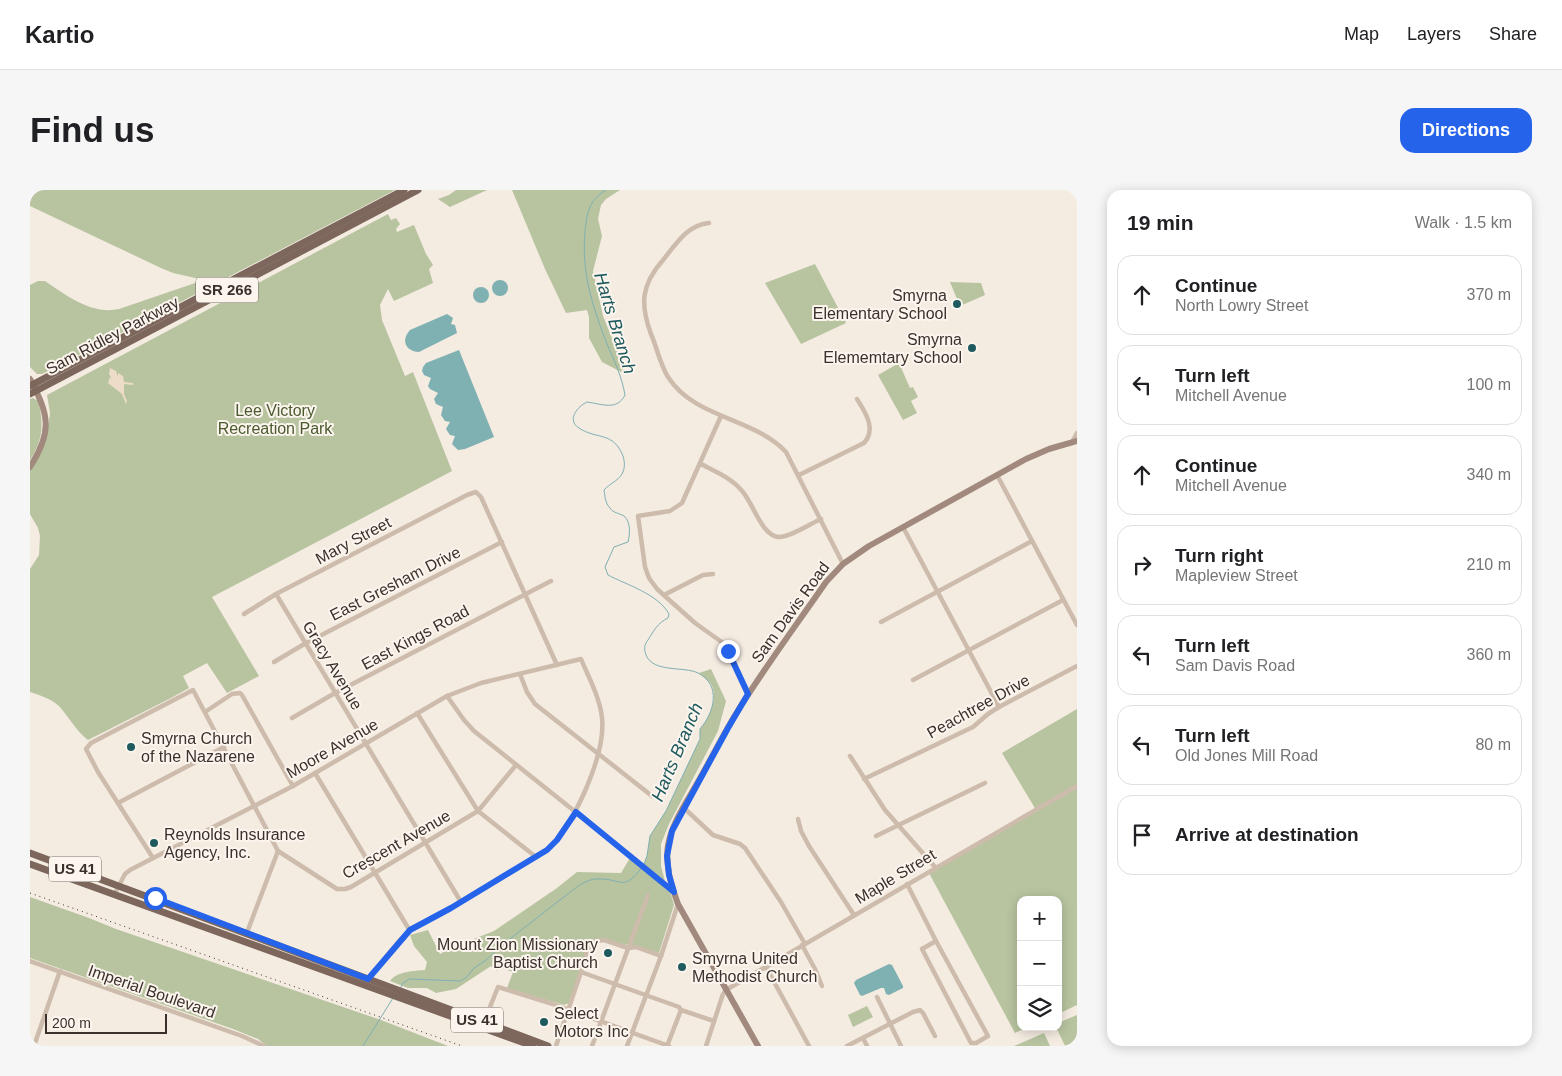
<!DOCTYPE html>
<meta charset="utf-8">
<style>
body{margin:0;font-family:Helvetica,sans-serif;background:#f6f6f6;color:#202124}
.controls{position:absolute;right:15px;bottom:15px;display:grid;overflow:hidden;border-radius:10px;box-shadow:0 2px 12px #0003}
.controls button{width:45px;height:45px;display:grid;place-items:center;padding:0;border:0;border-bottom:1px solid #e0e0e0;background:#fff;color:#202124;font:25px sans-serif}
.scale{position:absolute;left:15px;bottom:12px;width:122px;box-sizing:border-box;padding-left:5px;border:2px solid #3b302b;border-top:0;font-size:14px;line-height:18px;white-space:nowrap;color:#3b302b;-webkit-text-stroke:4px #fbf5ee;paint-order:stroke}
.stop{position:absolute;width:15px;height:15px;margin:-11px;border:4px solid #2563eb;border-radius:50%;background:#fff}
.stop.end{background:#2563eb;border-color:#fff;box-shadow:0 1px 5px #0008}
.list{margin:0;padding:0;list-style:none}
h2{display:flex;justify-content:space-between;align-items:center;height:65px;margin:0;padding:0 20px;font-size:21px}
h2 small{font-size:16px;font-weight:400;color:#757577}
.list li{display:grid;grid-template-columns:32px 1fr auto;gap:15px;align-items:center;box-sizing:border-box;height:80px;margin:0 10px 10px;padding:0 10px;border:1px solid #e0e0e0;border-radius:15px}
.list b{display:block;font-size:19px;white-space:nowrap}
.list p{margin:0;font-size:16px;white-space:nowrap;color:#757577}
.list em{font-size:16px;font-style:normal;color:#757577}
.icon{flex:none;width:28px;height:28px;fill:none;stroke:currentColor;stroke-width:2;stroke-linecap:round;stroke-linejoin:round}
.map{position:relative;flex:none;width:1047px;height:856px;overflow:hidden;border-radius:15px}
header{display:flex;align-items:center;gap:30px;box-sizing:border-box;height:70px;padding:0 25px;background:#fff;border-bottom:1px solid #e0e0e0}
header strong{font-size:24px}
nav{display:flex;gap:28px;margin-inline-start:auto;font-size:18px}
.intro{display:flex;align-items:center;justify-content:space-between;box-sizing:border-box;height:120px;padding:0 30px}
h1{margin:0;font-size:35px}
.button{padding:12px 22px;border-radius:15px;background:#2563eb;color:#fff;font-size:18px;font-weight:700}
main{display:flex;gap:30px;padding:0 30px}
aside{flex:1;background:#fff;border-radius:15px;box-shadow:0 2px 12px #0003}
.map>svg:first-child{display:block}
.green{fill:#b8c4a0}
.plaza{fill:#ecdcc8}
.water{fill:#7fb0b2}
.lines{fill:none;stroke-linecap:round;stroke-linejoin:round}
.stream{stroke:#7fb0b2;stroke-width:1}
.street{stroke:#cdbbac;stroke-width:4.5}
.secondary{stroke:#a18a7d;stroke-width:6}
.primary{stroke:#7d675c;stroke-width:7}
.rail{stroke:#3b302b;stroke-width:1;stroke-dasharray:1 4;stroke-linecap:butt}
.route{stroke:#2563eb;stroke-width:6}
.poi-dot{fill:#1f5a5e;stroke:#fbf5ee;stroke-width:2}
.labels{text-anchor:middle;stroke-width:4;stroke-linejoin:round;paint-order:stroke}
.shield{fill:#fbf5ee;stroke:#756b66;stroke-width:1}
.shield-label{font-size:15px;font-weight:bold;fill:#3b302b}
.poi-label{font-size:16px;fill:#3b302b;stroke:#fbf5ee;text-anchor:start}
.street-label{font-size:16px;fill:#3b302b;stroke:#fbf5ee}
.park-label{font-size:16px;fill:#4a5a2e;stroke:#fbf5ee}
.water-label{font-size:18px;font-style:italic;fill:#1f5a5e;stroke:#fbf5ee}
</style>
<header>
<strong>Kartio</strong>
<nav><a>Map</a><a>Layers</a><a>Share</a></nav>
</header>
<div class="intro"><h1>Find us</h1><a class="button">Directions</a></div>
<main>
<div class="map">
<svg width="1047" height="856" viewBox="0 0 1047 856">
<rect width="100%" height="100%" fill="#f4ebe1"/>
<g class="green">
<path d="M0,0H365L30,175L12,184H7L0,177V95L8,91H15C37,106 62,125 89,119L174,90L143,83L131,78L0,16Z"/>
<polygon points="426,0 457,0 420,17 408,9 419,5"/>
<polygon points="482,0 590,0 576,9 571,15 568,29 572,46 563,81 573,126 597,185 572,172 559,148 559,127 557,120 536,123 515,79"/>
<path d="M358,24L361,30L366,28L370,34L366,39L367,42L384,35L396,64L403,75L399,79L403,93L364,111L358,99L350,115L352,130L375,186L383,182L422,281L182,407L229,486L197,503L177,473L153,486L159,498L141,508L58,550C46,541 39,527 29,516C21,509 10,505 0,502V379L9,365L10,346L8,338L0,324V280L18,238L20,223L17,205Z"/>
<polygon points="785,74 816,133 771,154 735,93"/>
<polygon points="920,92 951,93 955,105 930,116"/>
<polygon points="869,173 880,198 883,197 888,207 881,211 887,223 873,230 848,185"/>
<path d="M3,208L8,211C14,234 13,250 0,270V209Z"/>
<path d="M681,479L696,511L688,541L639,634L631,654V676L636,695L635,699L640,701L644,715L629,763L598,754L595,755L576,749L561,752L539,813L534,815L477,798L483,782L469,777L467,781L461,776L426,799L406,803L397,798H378L360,791C367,781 384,781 395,780L397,772L384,756L380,745L398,740L410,764L423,757L464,741L527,698L547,682L591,683L600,668L613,676L617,666L620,646L636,621L670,549V539C679,528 689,508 681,494C678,490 673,487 669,483Z"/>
<polygon points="1047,519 1047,815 1028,824 1028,710 991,710 991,837 998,837 985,843 899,683 1006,620 972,563"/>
<polygon points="0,707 59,728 86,739 351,830 418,856 237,856 228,849 203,839 0,768"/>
<polygon points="837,816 843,827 823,837 818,825"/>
<polygon points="1047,825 1047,856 1035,856 1026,837 1028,837 1028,833"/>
<polygon points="1014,843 1020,856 984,856"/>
</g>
<polygon class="plaza" points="80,178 86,181 88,187 88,183 93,186 94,192 103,193 103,195 94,194 94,204 97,211 96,214 92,204 78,193 80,187 82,189 79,184"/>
<g class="water">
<circle cx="470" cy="98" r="8"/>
<circle cx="451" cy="105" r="8"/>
<path d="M417,124L423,128L421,134L425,135L427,143L389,162C375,161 371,150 380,140Z"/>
<polygon points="429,160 464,247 435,259 428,260 422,254 425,246 420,245 416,239 420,232 415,231 411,225 413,217 406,214 404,209 408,203 400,199 398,196 401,188 394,185 392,181 393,177 396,173"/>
<polygon points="859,774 862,775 873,796 873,798 859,805 856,804 854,798 851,798 832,806 830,805 824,793 826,790"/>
</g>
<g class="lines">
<g class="stream">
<path d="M576,0C558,11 557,23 555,42C551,82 563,118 577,154C584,170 592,187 595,205C587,221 572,214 557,212C548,216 536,230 549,238C567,250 583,241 593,266C595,273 595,278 592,284C588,291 579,294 574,300C575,306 575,313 580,318C583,323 589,323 594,326C601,332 600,344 598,352L584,357L575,377L578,385C597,395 628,404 639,424L638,428C628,433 624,440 618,450C614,455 614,459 616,465C623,483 654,476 668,483C692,495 684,523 670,539V549L636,621L620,646L617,666L614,674"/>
<path d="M370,799L373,793L380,789L430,791L436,788L444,778L455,771L472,755L548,696C555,692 562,688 570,689C592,689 594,702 612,677"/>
<polyline points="333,856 363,808"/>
</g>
<g class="street">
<path d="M679,33C657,35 646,54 633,70C611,95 610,114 621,144C627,158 630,174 638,187C665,229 723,227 756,262L813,374"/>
<polyline points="691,226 652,313 640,321 608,326 615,377 619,388 627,399 665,433 693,453 718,504"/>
<polyline points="1042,252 1047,243"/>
<path d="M671,274C686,282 702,288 713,302C723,314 732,345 748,347C759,348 780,334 791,329"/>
<path d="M769,285L834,253C847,239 835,222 827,209"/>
<polyline points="967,285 1047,435"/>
<polyline points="873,337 969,517"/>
<polyline points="246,404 431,712"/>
<polyline points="634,405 673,385 683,384"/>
<polyline points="214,424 246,404 437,305 446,302 451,307 527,475"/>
<polyline points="851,432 1002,351"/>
<polyline points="244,472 276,453 472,352"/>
<polyline points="490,484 497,502 505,514 622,606"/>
<polyline points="883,490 1033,410"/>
<polyline points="417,506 434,530 444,541 597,663 644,702"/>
<polyline points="175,522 202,504 210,503 212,505 263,596"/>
<polyline points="387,523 448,621 506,667"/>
<polyline points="262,528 305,503 521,391"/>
<polyline points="820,566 855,620 905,677"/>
<polyline points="285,583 380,741 370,750 338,789"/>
<polyline points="834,589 943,537 958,524 969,517 1047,476"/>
<polyline points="88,613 194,557"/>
<polyline points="654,618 683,645 710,654 715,658 751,712 775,754"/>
<polyline points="768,629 771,641 779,656 824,725"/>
<polyline points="846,646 955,593"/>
<polyline points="123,668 68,582 56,559 61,553 163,500 248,661 307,699 315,699 321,697 448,621 486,575"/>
<polyline points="877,694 906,751"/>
<path d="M84,705L95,684L100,680L263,596L417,506L451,493L551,469C559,488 570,508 572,528C576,564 544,636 517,660L421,718L380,740"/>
<polyline points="216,745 248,661"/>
<polygon points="906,751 958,846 946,853 941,853 892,759"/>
<polyline points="772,755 785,779 792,796"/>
<polyline points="0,771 212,846 234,856"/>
<polyline points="736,777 779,856"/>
<polyline points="551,782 649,817 651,820 684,831"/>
<polyline points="847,807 871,856"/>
<polyline points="454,832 468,797 523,814 639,856"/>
<polyline points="833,848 837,856"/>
<polyline points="4,856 30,781"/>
<polyline points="526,856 551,782 557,761 561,754 566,751 574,750 598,758 606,757 631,766"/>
<polyline points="562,856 618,705"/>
<polyline points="597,856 631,766 648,714"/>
<polyline points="637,856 651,820"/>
<polyline points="676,856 693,804 696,800 1047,596"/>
<polyline points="817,856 883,822 890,820 893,823 905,846"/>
</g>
<g class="secondary">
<path d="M0,189C19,225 23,241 0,277"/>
<path d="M728,856L648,714C641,695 635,675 638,655C642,632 658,610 669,590C681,569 692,547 704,527C732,481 765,437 796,392L813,374L839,356L996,269L1019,259L1047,251"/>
</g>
<g class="primary">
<polyline points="0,196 374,0"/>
<polyline points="0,204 388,0"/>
<polyline points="0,663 518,856"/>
<polyline points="0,674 503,856"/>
</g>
<polyline class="rail" points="0,703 432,856"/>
</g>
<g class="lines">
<polyline class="route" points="125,708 338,789 380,740 421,718 517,660 527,650 546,622 644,702 639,685 637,666 642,641 698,538 718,504 698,461"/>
</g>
<g class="poi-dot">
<circle cx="927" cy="114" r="5"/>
<circle cx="942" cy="158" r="5"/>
<circle cx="101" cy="557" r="5"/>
<circle cx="124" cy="653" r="5"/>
<circle cx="578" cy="763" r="5"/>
<circle cx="652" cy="777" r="5"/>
<circle cx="514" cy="832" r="5"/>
</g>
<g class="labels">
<g class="shield">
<rect x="166" y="87.5" width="62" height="25" rx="4"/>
<rect x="19" y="666.5" width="52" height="25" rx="4"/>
<rect x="421" y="817.5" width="52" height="25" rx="4"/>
</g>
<g class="shield-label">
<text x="197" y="105">SR 266</text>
<text x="45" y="684">US 41</text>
<text x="447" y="835">US 41</text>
</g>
<g class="poi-label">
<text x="917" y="111" text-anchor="end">Smyrna<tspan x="917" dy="18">Elementary School</tspan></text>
<text x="932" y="155" text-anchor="end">Smyrna<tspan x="932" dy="18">Elememtary School</tspan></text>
<text x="111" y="554">Smyrna Church<tspan x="111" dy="18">of the Nazarene</tspan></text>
<text x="134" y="650">Reynolds Insurance<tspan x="134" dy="18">Agency, Inc.</tspan></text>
<text x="568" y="760" text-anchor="end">Mount Zion Missionary<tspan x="568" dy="18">Baptist Church</tspan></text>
<text x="662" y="774">Smyrna United<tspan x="662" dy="18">Methodist Church</tspan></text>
<text x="524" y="829">Select<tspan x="524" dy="18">Motors Inc</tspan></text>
</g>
<g class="street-label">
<text transform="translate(82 145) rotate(-28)" y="6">Sam Ridley Parkway</text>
<text transform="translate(323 350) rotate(-28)" y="6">Mary Street</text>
<text transform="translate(365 393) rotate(-27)" y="6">East Gresham Drive</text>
<text transform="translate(760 422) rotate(-54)" y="6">Sam Davis Road</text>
<text transform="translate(385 447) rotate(-28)" y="6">East Kings Road</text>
<text transform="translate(303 475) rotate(59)" y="6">Gracy Avenue</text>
<text transform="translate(948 516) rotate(-29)" y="6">Peachtree Drive</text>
<text transform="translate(302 558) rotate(-30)" y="6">Moore Avenue</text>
<text transform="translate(366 654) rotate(-30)" y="6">Crescent Avenue</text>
<text transform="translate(865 686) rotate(-31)" y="6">Maple Street</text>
<text transform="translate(122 801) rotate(19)" y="6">Imperial Boulevard</text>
</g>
<g class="park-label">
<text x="245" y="226">Lee Victory<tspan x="245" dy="18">Recreation Park</tspan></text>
</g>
<g class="water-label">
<text transform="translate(585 133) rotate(73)" y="6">Harts Branch</text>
<text transform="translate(647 562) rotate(-67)" y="6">Harts Branch</text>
</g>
</g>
</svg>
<div class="controls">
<button>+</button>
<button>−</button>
<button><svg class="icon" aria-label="layers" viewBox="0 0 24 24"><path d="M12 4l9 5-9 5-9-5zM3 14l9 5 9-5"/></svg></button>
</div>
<div class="scale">200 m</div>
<div class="stop" style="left:125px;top:708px"></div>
<div class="stop end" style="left:698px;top:461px"></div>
</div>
<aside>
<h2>19 min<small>Walk · 1.5 km</small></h2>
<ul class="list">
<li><svg class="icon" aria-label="ahead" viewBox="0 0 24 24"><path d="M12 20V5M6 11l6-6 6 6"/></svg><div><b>Continue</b><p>North Lowry Street</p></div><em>370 m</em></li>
<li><svg class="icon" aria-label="left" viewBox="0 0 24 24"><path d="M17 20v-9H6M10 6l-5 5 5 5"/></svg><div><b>Turn left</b><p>Mitchell Avenue</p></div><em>100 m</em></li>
<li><svg class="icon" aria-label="ahead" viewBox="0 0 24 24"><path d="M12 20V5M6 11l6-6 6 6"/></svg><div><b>Continue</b><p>Mitchell Avenue</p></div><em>340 m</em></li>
<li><svg class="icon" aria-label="right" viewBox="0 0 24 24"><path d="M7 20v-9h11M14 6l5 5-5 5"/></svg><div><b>Turn right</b><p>Mapleview Street</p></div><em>210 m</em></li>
<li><svg class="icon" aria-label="left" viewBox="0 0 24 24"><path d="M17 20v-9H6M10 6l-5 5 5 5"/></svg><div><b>Turn left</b><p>Sam Davis Road</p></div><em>360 m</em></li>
<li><svg class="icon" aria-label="left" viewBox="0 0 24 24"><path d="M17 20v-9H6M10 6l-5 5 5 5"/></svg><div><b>Turn left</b><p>Old Jones Mill Road</p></div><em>80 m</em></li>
<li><svg class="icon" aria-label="arrive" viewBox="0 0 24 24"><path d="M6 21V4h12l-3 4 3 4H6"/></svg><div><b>Arrive at destination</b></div></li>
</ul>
</aside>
</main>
